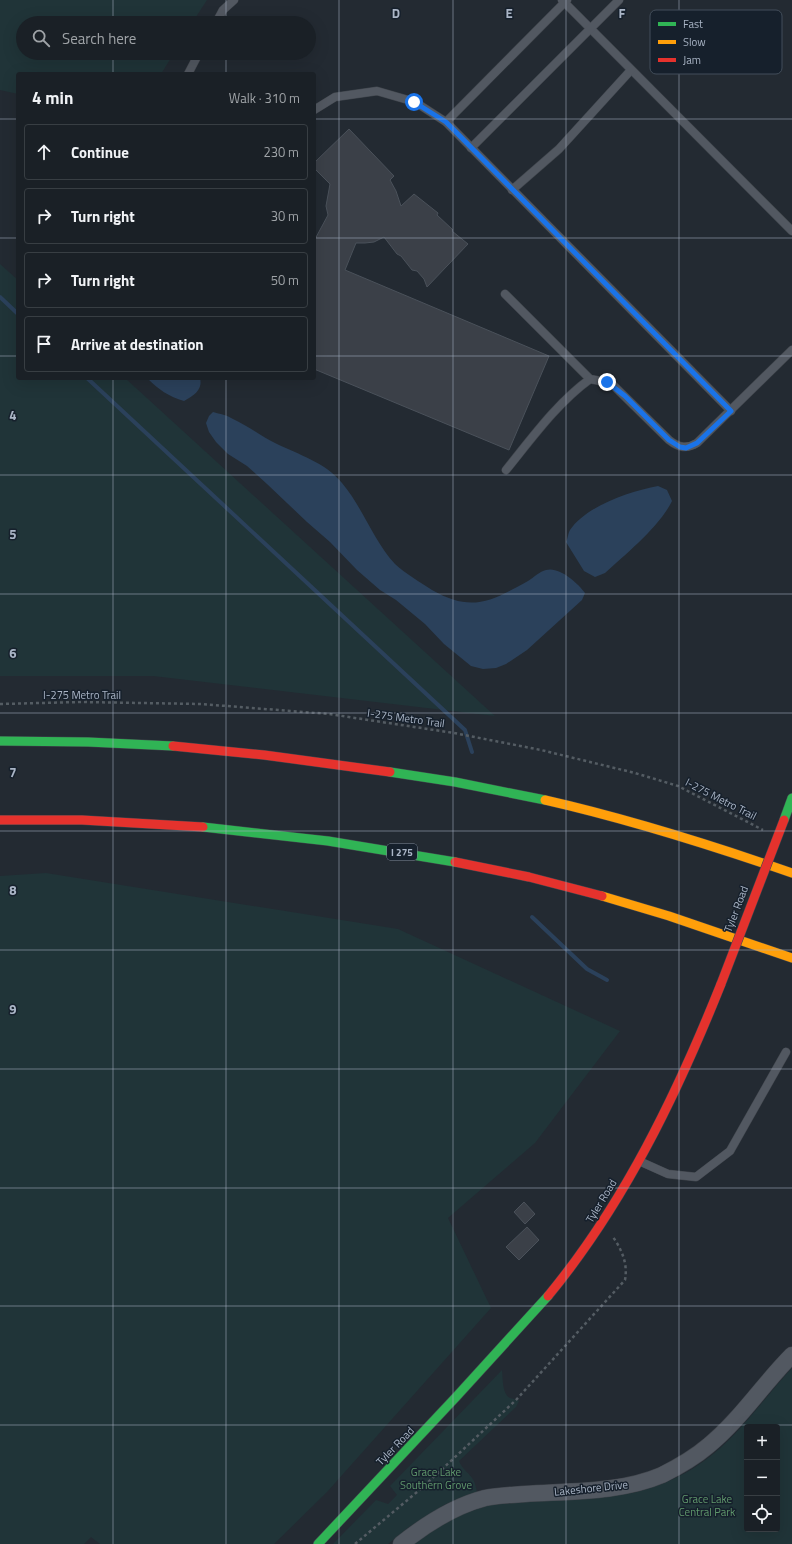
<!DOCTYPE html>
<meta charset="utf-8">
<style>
body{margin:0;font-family:"Titillium Web",sans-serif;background:#272d32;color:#f1f3f6}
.controls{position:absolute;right:12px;bottom:12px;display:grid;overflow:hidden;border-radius:4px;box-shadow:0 4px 16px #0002}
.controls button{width:36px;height:36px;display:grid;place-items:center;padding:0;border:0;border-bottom:1px solid #383e43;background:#1a2026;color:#f1f3f6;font:20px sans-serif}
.stop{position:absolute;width:12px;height:12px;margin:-9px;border:3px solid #1a73e8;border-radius:50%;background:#fff}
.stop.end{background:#1a73e8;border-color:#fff;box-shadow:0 1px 4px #0008}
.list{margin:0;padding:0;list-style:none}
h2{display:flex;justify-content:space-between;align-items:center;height:52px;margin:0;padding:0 16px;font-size:17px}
h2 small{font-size:13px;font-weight:400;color:#9fa3a7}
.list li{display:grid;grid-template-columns:26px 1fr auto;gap:12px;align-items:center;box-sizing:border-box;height:56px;margin:0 8px 8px;padding:0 8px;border:1px solid #383e43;border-radius:4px}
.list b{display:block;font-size:15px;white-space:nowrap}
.list em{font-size:13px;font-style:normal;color:#9fa3a7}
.icon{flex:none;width:22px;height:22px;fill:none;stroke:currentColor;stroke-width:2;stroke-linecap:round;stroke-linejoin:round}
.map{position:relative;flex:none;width:792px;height:1544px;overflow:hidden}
.search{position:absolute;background:#1a2026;box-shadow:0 4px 16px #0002;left:16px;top:16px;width:300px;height:44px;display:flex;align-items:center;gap:10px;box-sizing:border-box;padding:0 14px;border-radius:22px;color:#9fa3a7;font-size:15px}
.panel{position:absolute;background:#1a2026;box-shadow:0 4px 16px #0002;left:16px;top:72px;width:300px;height:308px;border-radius:4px}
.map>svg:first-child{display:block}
.green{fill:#203438;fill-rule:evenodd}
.water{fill:#2b415b}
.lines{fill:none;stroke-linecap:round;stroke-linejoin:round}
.stream{stroke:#2b415b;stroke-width:4}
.building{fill:#3b4048;stroke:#4a515a}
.lane-casing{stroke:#41464d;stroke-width:9}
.street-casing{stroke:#41464d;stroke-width:17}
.fast-casing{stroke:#41464d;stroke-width:10}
.slow-casing{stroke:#41464d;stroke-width:10}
.jam-casing{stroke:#41464d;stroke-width:10}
.path{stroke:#545c63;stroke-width:2.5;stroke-dasharray:3 3;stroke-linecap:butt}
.lane{stroke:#525861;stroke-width:8}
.street{stroke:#525861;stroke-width:16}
.fast{stroke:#30b455;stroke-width:9}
.slow{stroke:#ff9f0a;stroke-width:9}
.jam{stroke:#e5322d;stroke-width:9}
.jam-bridge-casing{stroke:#41464d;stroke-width:10;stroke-linecap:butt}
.jam-bridge{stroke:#e5322d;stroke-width:9}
.route{stroke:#1a73e8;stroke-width:5}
.grid{fill:none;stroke:#aab5c6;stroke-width:1;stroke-opacity:0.55}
.labels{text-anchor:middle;stroke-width:3;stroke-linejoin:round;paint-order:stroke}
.shield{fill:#16202c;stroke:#7e8898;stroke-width:1}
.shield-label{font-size:10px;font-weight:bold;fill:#aab5c6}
.street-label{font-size:11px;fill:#aab5c6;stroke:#16202c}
.park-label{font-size:11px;fill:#60986c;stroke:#16202c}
.key{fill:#16202c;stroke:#424d5a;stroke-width:1}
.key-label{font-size:11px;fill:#aab5c6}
.grid-label{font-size:13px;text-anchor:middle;font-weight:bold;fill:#aab5c6;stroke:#16202c;stroke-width:3;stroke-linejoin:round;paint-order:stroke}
</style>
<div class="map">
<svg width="792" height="1544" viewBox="0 0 792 1544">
<rect width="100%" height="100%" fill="#232a32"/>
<g class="green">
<polygon points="0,0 207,0 192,23 23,23 23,53 174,53 161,74 18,74 18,94 0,90"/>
<polygon points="0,264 18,280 18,378 125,378 495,716 153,676 0,676"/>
<polygon points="46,873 398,929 620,1031 535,1143 448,1218 491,1308 327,1492 274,1544 100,1544 91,1537 84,1544 0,1544 0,876"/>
<path d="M792,1368V1544H412L430,1531L462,1514L490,1505L632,1493C658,1487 682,1477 704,1461C738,1437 763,1399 792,1368ZM747,1427H777V1529H747Z"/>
<path d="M502,1370C503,1378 502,1394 510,1398C513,1399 516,1399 519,1401L516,1407L459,1461C465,1475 475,1473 477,1493L446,1504L409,1527L388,1544H333L376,1500L388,1504L397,1495L390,1486Z"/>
</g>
<g class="water">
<path d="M147,378H200C203,390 193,396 184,401C169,397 158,389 147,378Z"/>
<path d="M213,412C220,414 227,415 233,419C248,426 261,436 275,443C299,455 325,462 342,483C363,508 373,540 395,564C406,574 420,582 432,590C472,613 491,601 528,581C533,578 540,571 546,570C559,566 578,583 585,593L582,600L527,650L506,664L496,668L483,669L471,666L444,644L425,624L396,600L380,590L357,570L330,542L307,522L267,484L247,466L228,454L216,442L209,432L206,423L209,416Z"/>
<path d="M658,486L667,490L672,501C660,526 626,554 605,573L595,577L584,571L566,542C568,538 568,533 570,530C586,506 631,491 658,486Z"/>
</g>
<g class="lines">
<g class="stream">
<polyline points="0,297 18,314"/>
<polyline points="87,378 465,730 472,752"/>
<polyline points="532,917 587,969 607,980"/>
</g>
</g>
<g class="building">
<polygon points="349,129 394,176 390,180 396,191 401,206 414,194 438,213 437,215 453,230 452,231 468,244 427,287 424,279 417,271 412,270 401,256 397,254 384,237 374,242 365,243 356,243 345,270 549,356 509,450 314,369 314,241 328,215 326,206 330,184 314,168 314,163"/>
<polygon points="524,1202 535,1214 525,1224 514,1212"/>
<polygon points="527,1227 539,1240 519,1260 506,1247"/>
</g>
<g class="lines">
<g class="lane-casing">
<g id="lane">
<polyline points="562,0 792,231"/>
<polyline points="216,23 223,10 234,0"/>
<polyline points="188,74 199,53"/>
<polyline points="314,110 335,97 377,91 415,102 446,122 731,411"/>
<polyline points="446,122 567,0"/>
<polyline points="471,148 619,0"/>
<polyline points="512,190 559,149 631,70"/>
<path d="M505,294L590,379L611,383L669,440C679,448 687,449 697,443L792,350"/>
<path d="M506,470C532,438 557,403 590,379"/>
<polyline points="639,1161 668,1174 696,1177 730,1151 786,1052"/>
</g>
</g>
<g class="street-casing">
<path id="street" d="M401,1544C426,1524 454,1506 485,1498C498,1495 512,1495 525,1494C569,1491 620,1493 662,1475C678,1467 694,1458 708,1446C740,1420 763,1384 792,1355"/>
</g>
<g class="fast-casing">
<g id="fast">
<polyline points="0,741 88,742 173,746"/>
<polyline points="390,772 455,782 545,800"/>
<polyline points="784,820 792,798"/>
<polyline points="203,827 328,841 455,862"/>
<polyline points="318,1544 456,1397 548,1296"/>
</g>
</g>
<g class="slow-casing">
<g id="slow">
<path d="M545,800C629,819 711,845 792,873"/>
<polyline points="602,896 669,916 792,958"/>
</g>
</g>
<g class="jam-casing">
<g id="jam">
<polyline points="173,746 264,755 390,772"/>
<polyline points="0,820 82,820 203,827"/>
<polyline points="455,862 529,877 602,896"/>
<path d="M548,1296C624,1204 677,1094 721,984"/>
</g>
</g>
<g class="path">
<polyline points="314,236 316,238"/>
<polyline points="0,704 81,702 201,704 329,714 454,733 541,750 635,773 678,786 763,830"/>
<path d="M355,1544L423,1487L516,1400L625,1280C628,1264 622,1250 613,1237"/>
</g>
<use href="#lane" class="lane"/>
<use href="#street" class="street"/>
<use href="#fast" class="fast"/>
<use href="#slow" class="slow"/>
<use href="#jam" class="jam"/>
<g class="jam-bridge-casing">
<polyline id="jam-bridge" points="721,984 784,820"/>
</g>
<use href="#jam-bridge" class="jam-bridge"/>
</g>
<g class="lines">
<polyline class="route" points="414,102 446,122 731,411 697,443 686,448 680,447 669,440 625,396 607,382"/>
</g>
<path class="grid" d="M113,0V23M226,0V23M339,0V1544M453,0V1544M566,0V1544M679,0V1544M113,53V74M226,53V74M0,119H18M314,119H792M0,238H18M314,238H792M0,356H18M314,356H792M113,378V1544M226,378V1544M0,475H792M0,594H792M0,713H792M0,831H792M0,950H792M0,1069H792M0,1188H792M0,1306H792M0,1425H792"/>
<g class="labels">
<rect class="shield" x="387" y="844" width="30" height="16" rx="3"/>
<g class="shield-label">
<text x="402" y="856">I 275</text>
</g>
<g class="street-label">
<text x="82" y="699">I-275 Metro Trail</text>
<text transform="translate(406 718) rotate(8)" y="4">I-275 Metro Trail</text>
<text transform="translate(721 799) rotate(27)" y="4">I-275 Metro Trail</text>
<text transform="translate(736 909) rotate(-69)" y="4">Tyler Road</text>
<text transform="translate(601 1201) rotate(-59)" y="4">Tyler Road</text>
<text transform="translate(395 1446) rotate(-46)" y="4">Tyler Road</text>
<text transform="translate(591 1488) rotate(-6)" y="4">Lakeshore Drive</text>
</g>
<g class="park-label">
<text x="436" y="1476">Grace Lake<tspan x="436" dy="13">Southern Grove</tspan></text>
<text x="707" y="1503">Grace Lake<tspan x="707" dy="13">Central Park</tspan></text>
</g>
</g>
<rect x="650" y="10" width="132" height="64" rx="6" class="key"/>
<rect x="658" y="22" width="18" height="4" fill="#30b455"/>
<rect x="658" y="40" width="18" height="4" fill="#ff9f0a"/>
<rect x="658" y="58" width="18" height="4" fill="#e5322d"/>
<g class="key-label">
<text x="683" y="28">Fast</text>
<text x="683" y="46">Slow</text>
<text x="683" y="64">Jam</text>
</g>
<g class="grid-label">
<text x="396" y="18">D</text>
<text x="509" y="18">E</text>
<text x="622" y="18">F</text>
<text x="13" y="420">4</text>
<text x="13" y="539">5</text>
<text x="13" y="658">6</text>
<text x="13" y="777">7</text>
<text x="13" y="895">8</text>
<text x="13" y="1014">9</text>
</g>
</svg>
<div class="controls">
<button>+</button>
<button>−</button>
<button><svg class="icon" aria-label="locate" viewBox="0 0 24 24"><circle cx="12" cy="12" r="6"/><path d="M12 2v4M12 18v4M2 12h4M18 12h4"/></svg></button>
</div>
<div class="stop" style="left:414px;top:102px"></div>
<div class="stop end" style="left:607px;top:382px"></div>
<div class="search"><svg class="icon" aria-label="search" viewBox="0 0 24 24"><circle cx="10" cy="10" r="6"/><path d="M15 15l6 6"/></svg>Search here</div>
<section class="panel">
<h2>4 min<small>Walk · 310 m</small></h2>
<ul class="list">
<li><svg class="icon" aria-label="ahead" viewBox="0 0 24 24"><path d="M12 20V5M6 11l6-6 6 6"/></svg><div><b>Continue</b></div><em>230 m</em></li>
<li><svg class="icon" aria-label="right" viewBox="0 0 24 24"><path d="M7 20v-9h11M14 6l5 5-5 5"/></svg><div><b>Turn right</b></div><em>30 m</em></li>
<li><svg class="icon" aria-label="right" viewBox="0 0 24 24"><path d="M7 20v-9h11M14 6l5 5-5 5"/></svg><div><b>Turn right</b></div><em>50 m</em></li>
<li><svg class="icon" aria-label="arrive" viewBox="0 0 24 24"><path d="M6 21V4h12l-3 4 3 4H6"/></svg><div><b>Arrive at destination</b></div></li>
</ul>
</section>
</div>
